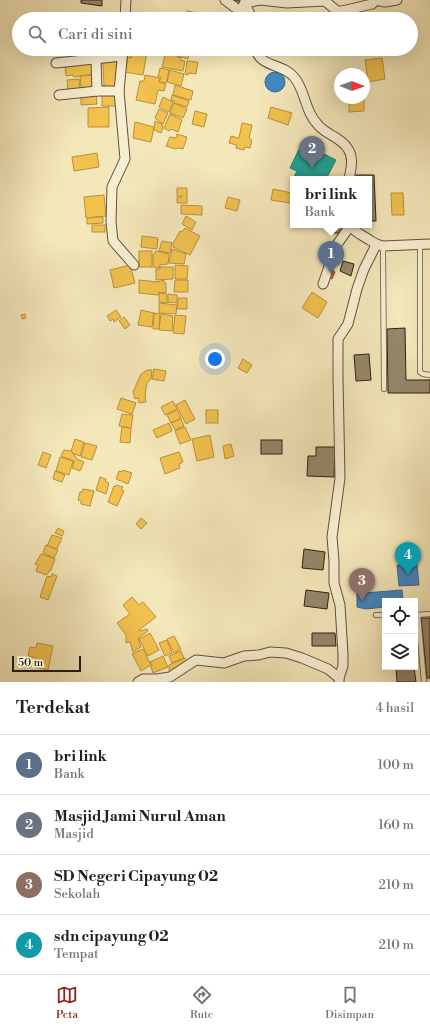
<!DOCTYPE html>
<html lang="id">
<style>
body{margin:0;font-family:"Libre Bodoni",serif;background:#f2f2f2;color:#202124}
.controls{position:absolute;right:12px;bottom:12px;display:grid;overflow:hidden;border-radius:0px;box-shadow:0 4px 16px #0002}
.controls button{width:36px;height:36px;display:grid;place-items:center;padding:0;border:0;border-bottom:1px solid #e0e0e0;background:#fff;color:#202124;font:20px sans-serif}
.compass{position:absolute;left:334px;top:68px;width:36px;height:36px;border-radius:50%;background:#fff;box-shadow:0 4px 16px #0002;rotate:91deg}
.scale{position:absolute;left:12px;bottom:10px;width:69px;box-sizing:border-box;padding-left:4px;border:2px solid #2e1f15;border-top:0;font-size:11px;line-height:14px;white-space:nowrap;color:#2e1f15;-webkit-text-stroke:3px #f8efd2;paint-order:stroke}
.you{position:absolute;left:215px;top:359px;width:14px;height:14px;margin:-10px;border:3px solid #fff;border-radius:50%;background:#1a73e8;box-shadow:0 0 0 6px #1a73e833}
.badge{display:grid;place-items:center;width:26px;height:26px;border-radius:50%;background:#8f2418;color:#fff;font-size:13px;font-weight:700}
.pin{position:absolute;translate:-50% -33px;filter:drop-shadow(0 1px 2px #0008)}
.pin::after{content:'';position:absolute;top:21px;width:14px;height:12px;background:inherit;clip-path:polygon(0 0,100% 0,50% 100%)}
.popup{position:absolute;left:290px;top:176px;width:82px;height:52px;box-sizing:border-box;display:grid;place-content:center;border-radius:0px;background:#fff;filter:drop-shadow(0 1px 3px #0005);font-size:13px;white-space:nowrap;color:#757577}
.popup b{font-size:15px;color:#202124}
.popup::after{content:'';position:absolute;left:50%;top:100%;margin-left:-8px;border:8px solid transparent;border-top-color:#fff}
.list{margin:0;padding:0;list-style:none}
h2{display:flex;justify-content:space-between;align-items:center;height:52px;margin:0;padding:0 16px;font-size:17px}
h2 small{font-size:13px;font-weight:400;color:#757577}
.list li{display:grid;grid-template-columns:26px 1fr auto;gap:12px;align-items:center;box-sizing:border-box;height:60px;padding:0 16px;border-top:1px solid #e0e0e0}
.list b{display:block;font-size:15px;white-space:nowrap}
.list p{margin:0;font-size:13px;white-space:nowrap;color:#757577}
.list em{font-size:13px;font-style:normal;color:#757577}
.icon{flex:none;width:22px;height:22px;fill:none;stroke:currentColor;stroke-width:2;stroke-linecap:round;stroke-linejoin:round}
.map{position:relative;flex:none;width:430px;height:682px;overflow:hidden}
.search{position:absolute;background:#fff;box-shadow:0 4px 16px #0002;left:12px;right:12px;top:12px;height:44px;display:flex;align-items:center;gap:10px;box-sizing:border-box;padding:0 14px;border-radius:22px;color:#757577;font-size:15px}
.sheet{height:292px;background:#fff}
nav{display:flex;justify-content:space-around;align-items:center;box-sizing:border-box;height:56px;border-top:1px solid #e0e0e0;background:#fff;font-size:11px;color:#757577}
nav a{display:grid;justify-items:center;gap:2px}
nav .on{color:#8f2418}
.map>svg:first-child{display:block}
.homes{fill:#f2c14e;stroke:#b7903d}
.shops{fill:#e4572e;stroke:#ad4626}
.schools{fill:#3f88c5;stroke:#3a6890}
.public{fill:#17a398;stroke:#1e7b71}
.building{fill:#95876b;stroke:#2e1f15}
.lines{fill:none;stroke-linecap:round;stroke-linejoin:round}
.lane-casing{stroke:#60513e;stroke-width:6}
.street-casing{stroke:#60513e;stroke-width:11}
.lane{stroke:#f8efd2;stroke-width:4.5}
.street{stroke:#f8efd2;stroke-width:9}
</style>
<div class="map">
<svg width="430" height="682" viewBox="0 0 430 682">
<rect width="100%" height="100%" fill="#f4e7ba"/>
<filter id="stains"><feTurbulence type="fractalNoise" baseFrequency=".005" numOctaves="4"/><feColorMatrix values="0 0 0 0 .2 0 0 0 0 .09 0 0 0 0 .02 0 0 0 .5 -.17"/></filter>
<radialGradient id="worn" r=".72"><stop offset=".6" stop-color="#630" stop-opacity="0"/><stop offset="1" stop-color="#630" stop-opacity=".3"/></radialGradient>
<g class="homes">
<polygon points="187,11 197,13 196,19 186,19"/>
<polygon points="38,14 52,15 52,19 37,19"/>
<polygon points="37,49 49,49 49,54 37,53"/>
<polygon points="74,49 81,49 82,53 75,54"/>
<polygon points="82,49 89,49 90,58 83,58"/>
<polygon points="130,49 147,52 143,75 125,72 128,57 131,58 132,56 129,56"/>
<polygon points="180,49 190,49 188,59 178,56"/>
<polygon points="166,51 178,54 177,57 181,58 180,60 185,61 183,71 162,67"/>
<polygon points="382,58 385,79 368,82 365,60"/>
<polygon points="119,60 117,86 108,88 107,86 104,86 103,62"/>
<polygon points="187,61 198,62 196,74 189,73 188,75 185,74"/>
<polygon points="92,62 93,74 74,77 72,75 66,76 65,67"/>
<polygon points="160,68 169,70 166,83 159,82 161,77 158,77"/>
<polygon points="170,70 184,74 181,86 167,82"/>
<polygon points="347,70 352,71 351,74 347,74"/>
<polygon points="93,75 94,89 85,89 85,87 81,88 80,76"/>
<polygon points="145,75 160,78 159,82 166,84 164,91 158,90 155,104 136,100 140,81 144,81"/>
<polygon points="79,79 80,91 68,92 67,80"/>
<polygon points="337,80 340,80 340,89 336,89"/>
<polygon points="175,85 193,91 191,100 173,95"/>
<polygon points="102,92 115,94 116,106 102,106"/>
<polygon points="96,93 97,104 81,105 81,97"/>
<polygon points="172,95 189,101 187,107 174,103 174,101 171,100"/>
<polygon points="163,97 173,102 169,112 159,107"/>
<polygon points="364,99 364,111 349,112 349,100"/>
<polygon points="174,103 187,109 183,118 170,113"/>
<polygon points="109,107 109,127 88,127 88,108"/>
<polygon points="271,107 292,113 288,125 268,118"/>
<polygon points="159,109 168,113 163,124 155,118"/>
<polygon points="195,111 207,114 204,127 192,124"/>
<polygon points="170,114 182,120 178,132 171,129 169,131 164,128"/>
<polygon points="155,121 162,124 163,128 161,133 154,130"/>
<polygon points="135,122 154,127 151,142 133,138"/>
<polygon points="242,123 252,125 249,138 252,140 250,148 245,147 244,150 236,148 237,145 229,143 231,136 239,138"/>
<polygon points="177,134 187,137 183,149 178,148 176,149 166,146 170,137 176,138"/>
<polygon points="97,153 99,167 74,171 72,157"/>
<polygon points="177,188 187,188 187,203 177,203 177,197 182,197 182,196 177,196"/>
<polygon points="273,189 292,193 290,203 271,200"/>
<polygon points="391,193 403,193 404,215 392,215"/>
<polygon points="104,195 106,216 86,218 84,197"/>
<polygon points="228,197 240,200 237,211 225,208"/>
<polygon points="181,205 202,206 202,215 181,214"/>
<polygon points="186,216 196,222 192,230 182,224"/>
<polygon points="103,217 103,223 87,224 87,218"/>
<rect x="92" y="225" width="13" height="7"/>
<polygon points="185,228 200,236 190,255 173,247 173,242 174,242 180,231 182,232"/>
<polygon points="142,236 158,238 157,249 141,247"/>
<polygon points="162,241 172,243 170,253 159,251"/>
<polygon points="172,249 186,254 184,264 169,263"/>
<rect x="139" y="251" width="13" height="16"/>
<polygon points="156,251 169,254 168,264 160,265 159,268 153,267 153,255"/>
<polygon points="130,265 135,283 114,288 110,270"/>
<polygon points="175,265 188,266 187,279 175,279"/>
<polygon points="160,267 173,267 173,279 156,280 156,269 160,269"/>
<polygon points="139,280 158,282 164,280 164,283 166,283 166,293 159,292 158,295 139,293"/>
<polygon points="175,280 188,280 188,292 174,292"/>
<polygon points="312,292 327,302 318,318 302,308"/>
<polygon points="159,293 167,294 167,303 159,302"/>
<polygon points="168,294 177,295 177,303 168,302"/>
<polygon points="178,298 187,298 187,309 177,309"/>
<polygon points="159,303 177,305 176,314 159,313"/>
<polygon points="116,310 121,317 114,322 113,319 110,321 107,316"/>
<polygon points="141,310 154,313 152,327 138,325"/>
<polygon points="154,313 160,314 159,329 153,329"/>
<polygon points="25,314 26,318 22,319 21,315"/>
<polygon points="161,314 173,316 172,331 159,330"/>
<polygon points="175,315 186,316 184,334 173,333"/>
<polygon points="124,317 130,325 125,329 119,321"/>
<polygon points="243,359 252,365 247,373 238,368"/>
<polygon points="154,369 166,371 164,381 152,379"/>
<polygon points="147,370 152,370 151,379 147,383 145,395 146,402 139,403 138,398 135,399 133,392 141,374"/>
<polygon points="121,398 136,403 132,414 117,409"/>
<polygon points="185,400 195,419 186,424 176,405"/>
<polygon points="173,401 177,409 165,415 161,407"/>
<polygon points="177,410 181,418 171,423 167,415"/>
<rect x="206" y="410" width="12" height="13"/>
<polygon points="122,414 133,415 131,428 119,426"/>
<polygon points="181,419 184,426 175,430 171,423"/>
<polygon points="169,423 172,431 157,438 153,430"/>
<polygon points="122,427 131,428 130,443 120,442"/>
<polygon points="185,427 191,440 180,444 175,431"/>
<polygon points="210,435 214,457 197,461 192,439"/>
<polygon points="75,439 84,442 80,456 74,454 71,451"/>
<polygon points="85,443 97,446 92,460 81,457"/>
<polygon points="231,444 234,456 225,459 223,446"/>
<polygon points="64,450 71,451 77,459 84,462 80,471 72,468 74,461 61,456"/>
<polygon points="43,452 51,455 46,468 38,465"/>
<polygon points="179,452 183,462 179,464 180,468 165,474 160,458"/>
<polygon points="60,457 73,461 69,475 56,471"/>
<polygon points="123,470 132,473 128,484 116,479 119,471 122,472"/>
<polygon points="55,471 65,475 62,482 53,479"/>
<polygon points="100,477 106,479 105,481 109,483 106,494 96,490"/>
<polygon points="116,485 123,487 121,490 124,491 117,506 108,502 114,486 115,487"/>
<polygon points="83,489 94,491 90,506 81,504 81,501 78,500 80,492 82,492"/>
<polygon points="141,518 147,523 141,529 136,524"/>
<polygon points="58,528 64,531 62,536 55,533"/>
<polygon points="52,535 62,538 57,549 47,546"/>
<polygon points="46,545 58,550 54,558 43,553"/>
<polygon points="41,554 55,559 51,570 46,575 36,571 38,565 35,564"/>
<polygon points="52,574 57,576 48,600 40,597 47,576 51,577"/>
<polygon points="132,597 139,605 143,602 156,617 139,630 140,631 147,629 148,631 138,638 141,647 133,652 130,642 126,643 126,635 117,623 130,614 123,605"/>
<polygon points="150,633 159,650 148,656 139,639"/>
<polygon points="174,636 181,649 174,653 167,639"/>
<polygon points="167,640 172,653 165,656 159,643"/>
<polygon points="37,643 53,646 48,670 34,667 36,658 28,656 30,647 36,648"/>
<polygon points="143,649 151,665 141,671 132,654"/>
<polygon points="181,651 184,658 172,663 169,656"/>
<polygon points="163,656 168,667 153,673 151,667 152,665 150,662"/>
<polygon points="185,658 188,664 169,672 169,665"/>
</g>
<polygon class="shops" points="329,269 335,272 332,279 326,277"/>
<g class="schools">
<circle cx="275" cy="82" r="10"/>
<polygon points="417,564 419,585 399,586 397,565"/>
<polygon points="402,590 403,601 385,601 385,607 366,609 357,607 357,593 364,592 364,593"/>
</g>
<polygon class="public" points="302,143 336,160 326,179 293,179 293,185 291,183 297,171 290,168"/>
<g class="building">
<polygon points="81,0 102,0 102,6 81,3"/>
<polygon points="232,0 242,0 241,6"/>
<polygon points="356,175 374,175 376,221 369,221 369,179 356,179"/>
<polygon points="326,225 343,225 343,233 333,233 333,228 325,228"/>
<polygon points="343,261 354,264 351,276 340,271"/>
<polygon points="405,328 406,380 430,380 430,393 388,393 387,329"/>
<polygon points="369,354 371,380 356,381 354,355"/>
<rect x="261" y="440" width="21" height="14"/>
<polygon points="316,447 335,447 334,477 307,476 308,456 316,456"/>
<polygon points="304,549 325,552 323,570 302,568"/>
<polygon points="306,590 329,593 327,609 304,606"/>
<polygon points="421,618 430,618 430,678 427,678"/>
<polygon points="312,633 335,633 336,646 312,646"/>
<polygon points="396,667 414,667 416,682 397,682"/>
</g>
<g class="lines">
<g class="lane-casing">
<g id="lane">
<polyline points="420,244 420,372 423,374 430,375"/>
<polyline points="383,246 384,389"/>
<polyline points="376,615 385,615"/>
<polyline points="416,615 430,614"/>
<polyline points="418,615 424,682"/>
</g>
</g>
<g class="street-casing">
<g id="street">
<polyline points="225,0 240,11 245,3 252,19"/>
<polyline points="245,0 245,3 260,0 287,3 325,1 337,11 342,11 372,4 376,0"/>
<polyline points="375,0 385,2 397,0"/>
<polyline points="125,19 126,0"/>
<polyline points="123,49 119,91 125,159 112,187 111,222 113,241 134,265"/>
<path d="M256,49C259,67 284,64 294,77C306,91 304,111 319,126C327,135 342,138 348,149C354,158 351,169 349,179"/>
<polyline points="96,59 97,91"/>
<polyline points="56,63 122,56"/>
<polyline points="59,95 97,91 119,91"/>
<path d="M349,225C356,233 360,234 368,239C373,242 376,245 383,246L430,244"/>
<polyline points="323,284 336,246 350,226"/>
<polyline points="339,678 343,666 343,654 340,605 334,583 334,561 332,537 340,478 338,378 338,339 348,324 357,289 364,269 376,245"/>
<polyline points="138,682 143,679 157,679 170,677 196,660 224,663 244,656 259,655 270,652 286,653 302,658 328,669 339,678 339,682"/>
</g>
</g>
<use href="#lane" class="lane"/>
<use href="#street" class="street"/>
</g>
<rect width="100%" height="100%" filter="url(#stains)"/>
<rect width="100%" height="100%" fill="url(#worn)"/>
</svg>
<div class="controls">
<button><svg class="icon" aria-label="locate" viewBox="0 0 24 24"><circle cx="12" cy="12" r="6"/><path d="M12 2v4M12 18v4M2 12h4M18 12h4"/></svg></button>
<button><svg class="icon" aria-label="layers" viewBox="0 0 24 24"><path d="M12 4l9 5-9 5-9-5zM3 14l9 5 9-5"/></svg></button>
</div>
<svg class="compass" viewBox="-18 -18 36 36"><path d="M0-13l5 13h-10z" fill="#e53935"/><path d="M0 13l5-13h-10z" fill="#757577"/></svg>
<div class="scale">50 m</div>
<div class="you"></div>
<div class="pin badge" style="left:331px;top:274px;background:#5c6f8a">1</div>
<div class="popup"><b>bri link</b>Bank</div>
<div class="pin badge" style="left:312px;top:169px;background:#6b7280">2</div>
<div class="pin badge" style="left:362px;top:601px;background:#8d6e63">3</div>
<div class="pin badge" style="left:408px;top:575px;background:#0f9aa8">4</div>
<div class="search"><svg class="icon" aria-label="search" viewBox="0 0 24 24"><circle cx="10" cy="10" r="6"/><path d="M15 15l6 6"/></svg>Cari di sini</div>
</div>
<section class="sheet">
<h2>Terdekat<small>4 hasil</small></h2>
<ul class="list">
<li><span class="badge" style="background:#5c6f8a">1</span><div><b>bri link</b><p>Bank</p></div><em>100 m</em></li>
<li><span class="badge" style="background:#6b7280">2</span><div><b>Masjid Jami Nurul Aman</b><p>Masjid</p></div><em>160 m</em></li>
<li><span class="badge" style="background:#8d6e63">3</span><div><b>SD Negeri Cipayung 02</b><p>Sekolah</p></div><em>210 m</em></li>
<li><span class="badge" style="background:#0f9aa8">4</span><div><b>sdn cipayung 02</b><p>Tempat</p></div><em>210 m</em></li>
</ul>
</section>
<nav>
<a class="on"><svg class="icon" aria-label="map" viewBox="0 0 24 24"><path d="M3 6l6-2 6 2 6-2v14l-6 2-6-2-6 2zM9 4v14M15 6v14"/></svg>Peta</a>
<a><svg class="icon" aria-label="directions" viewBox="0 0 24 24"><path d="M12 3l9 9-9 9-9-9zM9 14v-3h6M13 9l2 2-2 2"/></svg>Rute</a>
<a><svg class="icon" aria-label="saved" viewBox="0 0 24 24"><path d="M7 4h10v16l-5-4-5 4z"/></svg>Disimpan</a>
</nav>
